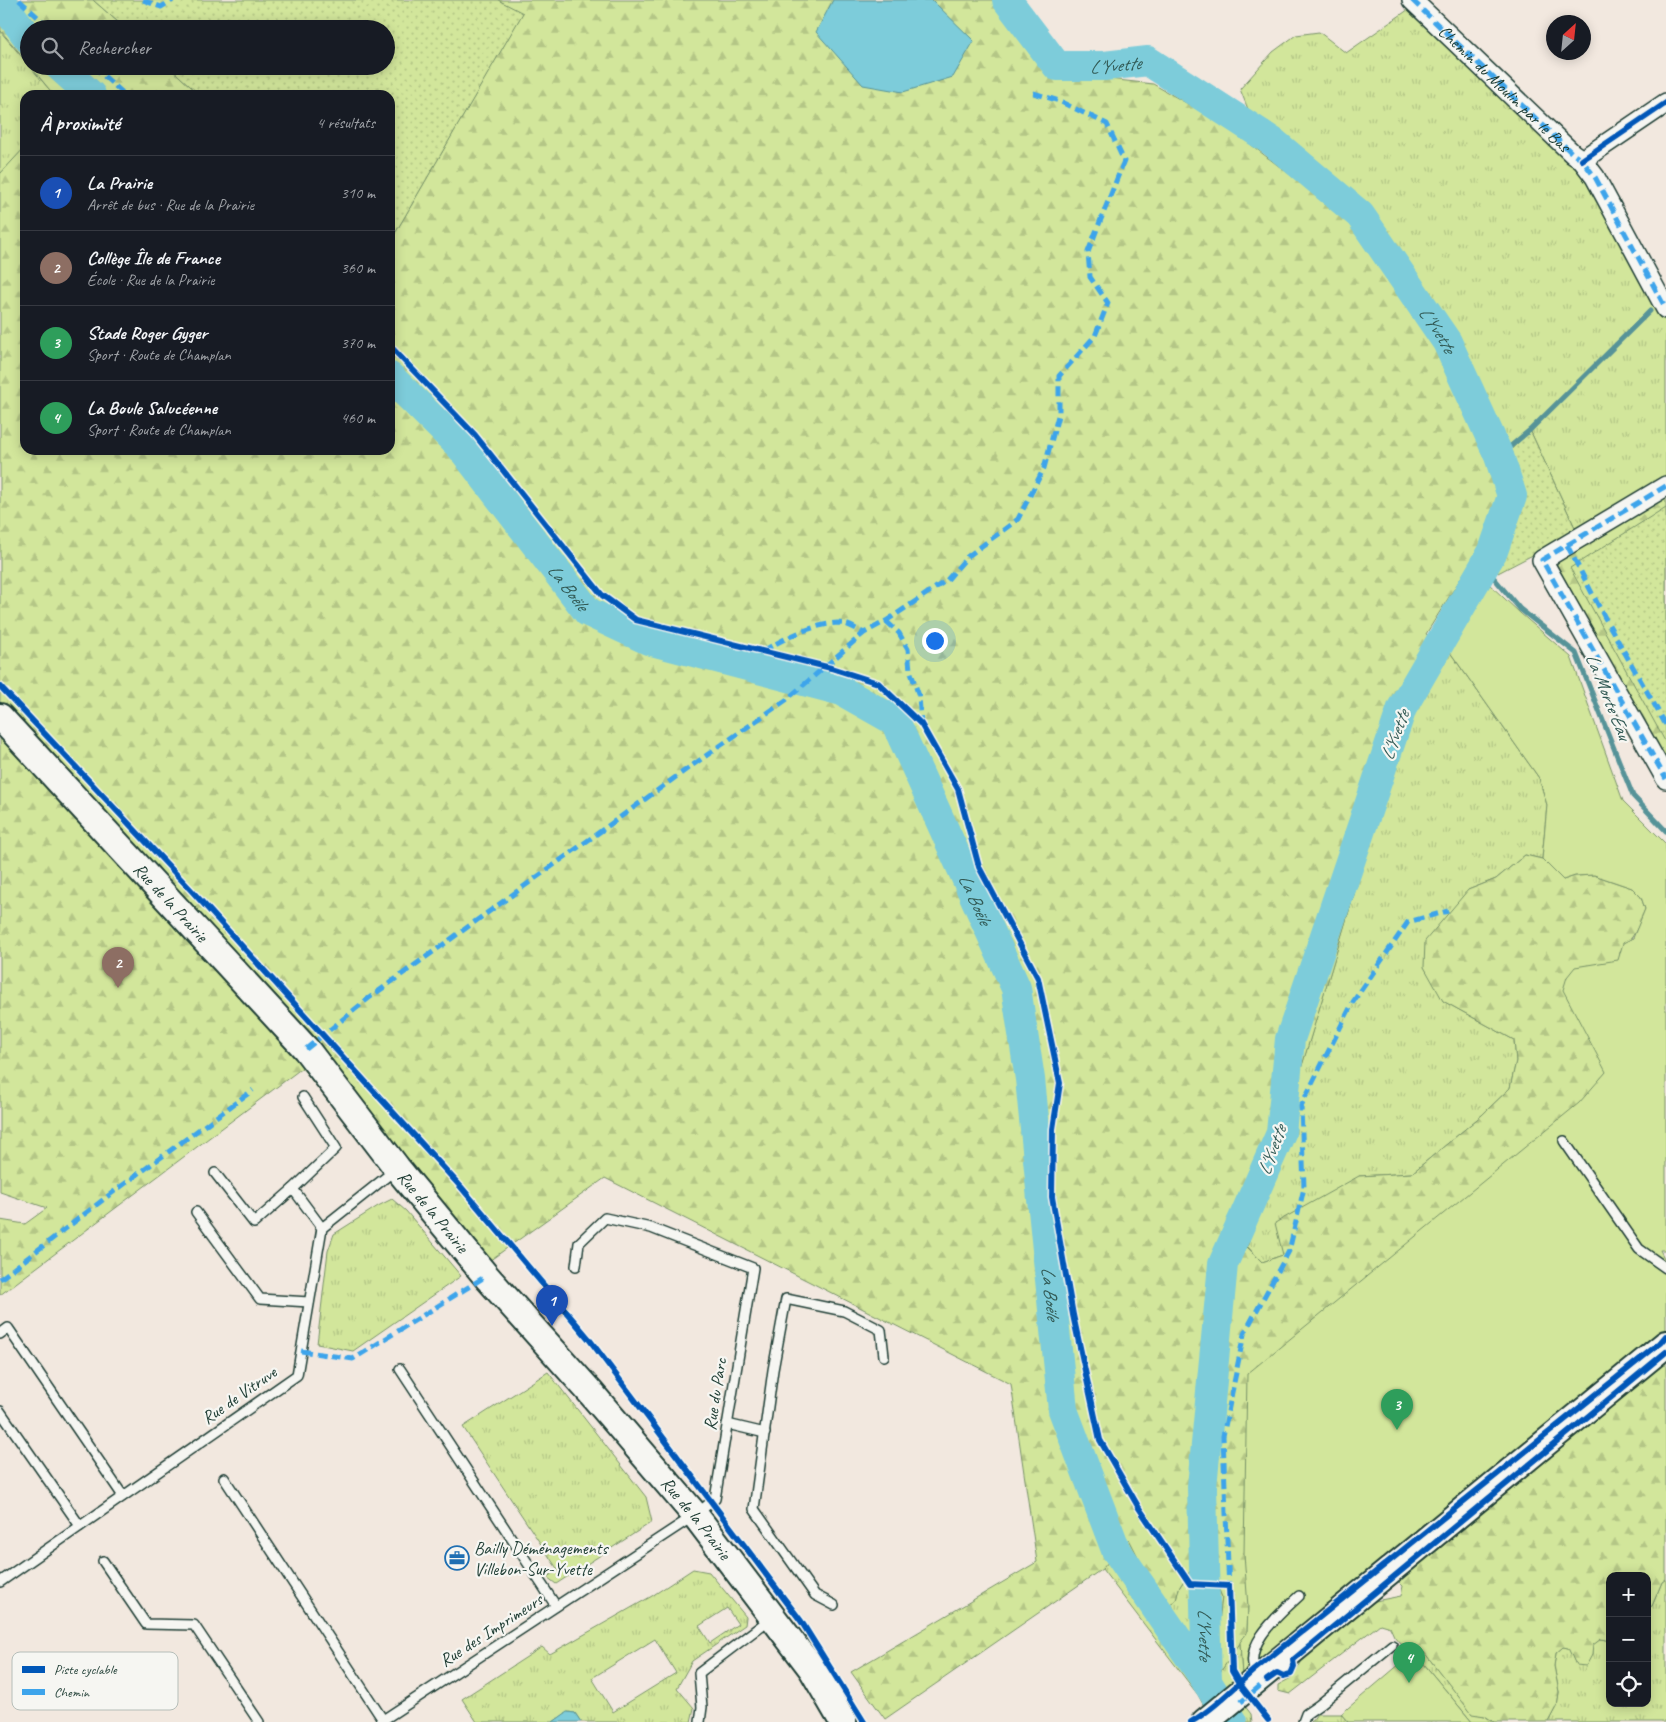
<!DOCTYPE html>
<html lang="fr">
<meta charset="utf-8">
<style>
body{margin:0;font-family:Caveat,sans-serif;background:#242831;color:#f1f3f6}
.controls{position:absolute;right:15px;bottom:15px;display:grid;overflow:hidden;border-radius:10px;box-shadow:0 2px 12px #0003}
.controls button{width:45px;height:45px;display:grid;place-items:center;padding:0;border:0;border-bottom:1px solid #363941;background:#171b24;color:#f1f3f6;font:25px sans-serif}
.compass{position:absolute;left:1546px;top:15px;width:45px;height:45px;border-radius:50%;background:#171b24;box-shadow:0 2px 12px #0003;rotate:27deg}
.you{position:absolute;left:934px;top:640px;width:18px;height:18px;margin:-12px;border:4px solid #fff;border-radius:50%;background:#1a73e8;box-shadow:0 0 0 8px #1a73e833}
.badge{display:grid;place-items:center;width:32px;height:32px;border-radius:50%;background:#8c9099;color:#fff;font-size:16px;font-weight:700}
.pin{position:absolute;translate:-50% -41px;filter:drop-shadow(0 1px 2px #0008)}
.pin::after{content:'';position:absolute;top:26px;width:18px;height:15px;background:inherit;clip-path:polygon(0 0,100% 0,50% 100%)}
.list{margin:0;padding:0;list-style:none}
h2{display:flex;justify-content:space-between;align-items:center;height:65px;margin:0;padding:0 20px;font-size:21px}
h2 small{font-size:16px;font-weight:400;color:#9ea1a6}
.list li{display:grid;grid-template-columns:32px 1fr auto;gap:15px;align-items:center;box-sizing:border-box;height:75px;padding:0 20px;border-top:1px solid #363941}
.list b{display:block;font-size:19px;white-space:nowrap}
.list p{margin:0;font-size:16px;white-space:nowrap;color:#9ea1a6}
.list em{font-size:16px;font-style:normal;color:#9ea1a6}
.icon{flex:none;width:28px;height:28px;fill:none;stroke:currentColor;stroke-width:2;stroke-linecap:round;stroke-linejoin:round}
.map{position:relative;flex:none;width:1666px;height:1722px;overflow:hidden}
.search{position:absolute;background:#171b24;box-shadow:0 2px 12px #0003;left:20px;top:20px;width:375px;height:55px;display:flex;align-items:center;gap:12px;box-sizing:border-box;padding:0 18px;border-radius:28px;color:#9ea1a6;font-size:19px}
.panel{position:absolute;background:#171b24;box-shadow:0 2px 12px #0003;left:20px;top:90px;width:375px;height:365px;border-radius:15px}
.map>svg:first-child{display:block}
.grass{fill:url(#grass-tufts);stroke:#789268;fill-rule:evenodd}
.forest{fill:url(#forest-firs);stroke:#789268}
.park{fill:url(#park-dots);stroke:#789268}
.garden{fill:#d2e69b;stroke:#789268}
.water{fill:#7dccda;stroke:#579398}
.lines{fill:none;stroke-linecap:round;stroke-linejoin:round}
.stream{stroke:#579398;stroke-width:5}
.river{stroke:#7dccda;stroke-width:30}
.lane-casing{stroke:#1f3d34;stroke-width:12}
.street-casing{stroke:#1f3d34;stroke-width:22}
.secondary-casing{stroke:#1f3d34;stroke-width:30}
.lane{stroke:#f6f6f2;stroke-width:9}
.street{stroke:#f6f6f2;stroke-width:19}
.secondary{stroke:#f6f6f2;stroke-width:26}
.quiet{stroke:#3da4eb;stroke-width:5;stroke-dasharray:10 5;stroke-linecap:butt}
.cycleway-casing{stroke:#f6f6f2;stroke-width:9}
.cycleway{stroke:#0057b8;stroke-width:6}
.labels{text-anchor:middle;stroke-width:4.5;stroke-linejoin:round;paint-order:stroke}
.street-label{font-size:18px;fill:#1f3d34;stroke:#f6f6f2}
.poi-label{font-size:18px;fill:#1f3d34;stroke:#f6f6f2;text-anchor:start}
.water-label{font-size:19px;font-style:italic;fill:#325a55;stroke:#f6f6f2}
.key{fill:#f6f6f2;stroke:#b6beb9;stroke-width:1}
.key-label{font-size:14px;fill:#1f3d34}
</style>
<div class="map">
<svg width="1666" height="1722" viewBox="0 0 1666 1722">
<defs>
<pattern id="grass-tufts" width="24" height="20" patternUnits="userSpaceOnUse" patternTransform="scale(1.25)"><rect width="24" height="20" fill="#d2e69b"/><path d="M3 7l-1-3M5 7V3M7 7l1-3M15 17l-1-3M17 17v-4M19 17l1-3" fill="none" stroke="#b4c686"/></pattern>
<pattern id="forest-firs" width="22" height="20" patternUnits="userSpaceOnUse" patternTransform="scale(1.25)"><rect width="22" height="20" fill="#d2e69b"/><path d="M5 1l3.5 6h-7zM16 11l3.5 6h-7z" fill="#b4c686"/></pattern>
<pattern id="park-dots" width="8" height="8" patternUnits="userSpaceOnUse" patternTransform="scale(1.25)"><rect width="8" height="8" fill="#d2e69b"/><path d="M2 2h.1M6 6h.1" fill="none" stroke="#b4c686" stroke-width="1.8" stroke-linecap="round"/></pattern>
</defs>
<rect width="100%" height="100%" fill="#f2e8df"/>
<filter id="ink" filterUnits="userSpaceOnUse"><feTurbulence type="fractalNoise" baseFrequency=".02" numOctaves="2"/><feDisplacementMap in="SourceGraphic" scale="10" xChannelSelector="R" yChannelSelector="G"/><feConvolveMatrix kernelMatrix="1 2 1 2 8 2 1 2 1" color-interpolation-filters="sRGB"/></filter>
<g filter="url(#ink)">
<g class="grass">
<polygon points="1415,5 1594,183 1666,322 1666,478 1577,532 1530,430 1503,458 1447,342 1360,215 1273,142 1255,131 1252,119 1240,89 1273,52 1296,35 1319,32 1346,53"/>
<polygon points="0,31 54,95 25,95 25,148 0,174"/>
<polygon points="1447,648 1539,778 1547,805 1542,859 1525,855 1496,879 1468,890 1443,1001 1514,1040 1516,1061 1510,1088 1482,1115 1412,1173 1359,1176 1283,1255 1262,1262 1247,1246 1414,697"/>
<polygon points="392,1199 406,1211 461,1276 353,1351 317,1344 328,1251 334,1234 378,1206"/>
<polygon points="548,1372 646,1497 652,1522 556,1584 547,1577 558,1570 463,1427"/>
<polygon points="1129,1538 1176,1600 1179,1588 1190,1571 1202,1571 1213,1575 1222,1597 1219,1624 1211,1638 1199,1648 1221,1671 1240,1642 1242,1676 1205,1708 1198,1695 1102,1569"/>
<path d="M693,1569L709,1572L746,1617L745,1625L692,1661L677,1688L694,1708L691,1722H581L575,1713L568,1712L553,1722H477L462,1699L542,1647L550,1654L652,1596ZM727,1608L738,1624L710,1643L699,1626ZM655,1639L676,1673L613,1712L592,1678Z"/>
<polygon points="1666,1579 1666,1722 1549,1722 1557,1707 1559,1692 1554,1666 1556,1653 1563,1647 1569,1648 1576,1665 1592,1655 1592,1645 1601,1639 1607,1640 1610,1642 1610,1703 1647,1703 1647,1607 1652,1606 1662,1582"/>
<polygon points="1414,1652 1424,1652 1472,1713 1485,1716 1494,1722 1472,1722"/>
<polygon points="1244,1705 1251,1714 1252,1722 1221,1722"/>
<polygon points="1317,1714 1341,1714 1348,1722 1311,1722"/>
</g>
<g class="forest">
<polygon points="0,0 93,0 126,29 29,29 29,64 1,31"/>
<path d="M498,0H999L1046,72L1153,84L1228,127L1350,221L1457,382L1492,455L1500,478L1498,502L1482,544L1426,634L1447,648L1414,697L1247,1247L1262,1262L1283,1255L1275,1223L1359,1176L1412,1173L1482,1115L1510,1088L1516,1061L1514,1040L1443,1001L1424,967L1425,941L1468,890L1496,879L1525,855L1542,859L1563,880L1575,876L1594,875L1632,888L1641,897L1645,909C1638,928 1635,936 1620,951L1613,1062L1248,1607L1247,1633L1221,1671C1209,1673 1203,1665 1197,1656L1199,1648L1211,1638L1219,1623L1222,1597L1213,1575L1202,1571H1190L1179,1588L1176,1600L1164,1608L1129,1539L1102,1569L885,1719L851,1672L1037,1562L1011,1384L605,1178L468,1276L302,1068L0,1295V1220L25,1224L47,1208L0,1192V174L25,147V450H390V242L522,14Z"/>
<polygon points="30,66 168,66 200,95 54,95"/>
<polygon points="1666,490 1666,768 1557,565 1561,552"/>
<polygon points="1666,1355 1666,1579 1662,1582 1652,1606 1647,1607 1647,1576 1610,1576 1610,1643 1607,1640 1601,1639 1593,1645 1592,1655 1586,1666 1576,1665 1568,1648 1563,1647 1556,1653 1554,1666 1559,1692 1557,1707 1549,1722 1494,1722 1485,1716 1472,1714 1424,1652 1400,1643 1394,1636 1390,1627 1380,1624 1290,1694 1278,1691 1278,1685 1293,1677 1304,1657 1370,1602 1401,1596 1403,1586 1398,1581 1404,1573"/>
</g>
<g class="park">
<polygon points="93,0 498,0 523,13 390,242 390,95 200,95 168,66 386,66 386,29 126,29"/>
<polygon points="1530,430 1577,532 1498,573 1493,566 1521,494 1503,458"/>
<polygon points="1666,507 1666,743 1570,568"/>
</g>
<g class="garden">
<polygon points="1488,583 1520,613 1571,657 1623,801 1666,844 1666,1250 1660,1250 1666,1262 1666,1331 1242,1676 1240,1642 1247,1633 1248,1607 1244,1554 1247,1374 1579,1103 1606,1072 1563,990 1567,977 1575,967 1618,960 1623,943 1633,938 1645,909 1641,897 1632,888 1594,875 1575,876 1563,880 1542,859 1547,805 1539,778 1447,648"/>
<polygon points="1414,1652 1472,1722 1348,1722 1341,1714"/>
</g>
<g class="water">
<polygon points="833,0 932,0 974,41 953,77 903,92 863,85 816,32"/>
<polygon points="567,1712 575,1713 581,1722 553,1722"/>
</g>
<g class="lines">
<g class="stream">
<polyline points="1499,456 1530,430 1650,311"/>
<polyline points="1484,566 1520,609 1576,653 1633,796 1666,831"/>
</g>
<g class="river">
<polyline points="0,0 29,39"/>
<path id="s1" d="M1007,0L1057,66H1104L1148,61L1273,142L1360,215L1447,342L1499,456L1512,496L1493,551L1402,708L1290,1039L1281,1133L1223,1264L1202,1487L1207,1682"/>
<polyline points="59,66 91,95"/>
<path id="s2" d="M390,377L461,447L588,612L648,640L842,691L895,721L1016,988L1030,1079L1063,1410L1116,1550L1207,1682L1232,1722"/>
</g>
<g class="lane-casing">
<g id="lane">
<polyline points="1564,1141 1639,1249 1666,1268"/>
<polyline points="215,1173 254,1223 293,1189 336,1148 303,1097"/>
<polyline points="293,1189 322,1228"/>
<polyline points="196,1212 260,1299 309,1302"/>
<polyline points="0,1334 8,1328 123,1496"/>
<polyline points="400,1369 556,1606"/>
<polyline points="0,1411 80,1526"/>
<polyline points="727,1424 765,1433"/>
<polyline points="224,1478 383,1720"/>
<polyline points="103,1561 146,1624 194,1625 259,1722"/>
<polyline points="0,1582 297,1375 322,1228 395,1170"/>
<polyline points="834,1605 815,1595 754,1509 773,1370 786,1299 844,1311 881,1330 884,1356"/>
<path d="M1257,1675C1239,1647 1281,1613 1299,1596"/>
<polyline points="380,1722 695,1515 715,1499 753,1268 651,1228 605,1218 579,1243 576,1266"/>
<polyline points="700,1722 702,1707 699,1673 770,1619"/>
<polyline points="1303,1722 1306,1714 1319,1705 1392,1645"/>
</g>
</g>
<g class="street-casing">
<g id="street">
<path id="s3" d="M1412,0L1573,154L1582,160L1595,177L1666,309"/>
<polyline points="1582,160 1666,103"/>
<polyline points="1666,486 1542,560 1666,779"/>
</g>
</g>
<g class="secondary-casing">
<g id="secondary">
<path id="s4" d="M0,717L306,1049L397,1168L486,1276L591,1393L695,1515L812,1669L843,1722"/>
<polyline points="1205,1722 1666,1344"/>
</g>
</g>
<use href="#lane" class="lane"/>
<use href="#street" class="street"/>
<use href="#secondary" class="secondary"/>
<g class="quiet">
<polyline points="19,0 51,29"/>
<polyline points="143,0 161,7 173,0"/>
<polyline points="1412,0 1573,154 1582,160 1595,177 1666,309"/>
<polyline points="93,66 125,95"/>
<polyline points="1666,486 1542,560 1666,779"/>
<polyline points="1567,545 1605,618 1666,725"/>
<polyline points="886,621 899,633 908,649 910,670 919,696 921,724"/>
<path d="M763,651C783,639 813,624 838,623C847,623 856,629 864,633"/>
<polyline points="306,1049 369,998 687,769 786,700 864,633 886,621 947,580 967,557 1018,519 1044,468 1059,412 1059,376 1095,336 1108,303 1090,277 1088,252 1124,161 1107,124 1059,101 1031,92"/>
<polyline points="0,1279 108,1196 253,1090"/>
<polyline points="301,1351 353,1359 486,1276"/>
<polyline points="1229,1591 1223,1436 1244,1334 1289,1251 1304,1188 1301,1106 1353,1002 1408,922 1448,911"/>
<polyline points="1241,1702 1267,1680"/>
</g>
<g class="cycleway-casing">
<g id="cycleway">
<polyline points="1582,160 1666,103"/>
<polyline points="390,346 475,435 602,595 636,620 831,668 878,683 921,724 958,789 979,867 1038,978 1060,1083 1053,1129 1052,1197 1073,1315 1100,1440 1139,1508 1190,1584 1229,1586 1232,1671 1239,1683 1268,1720"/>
<polyline points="0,686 191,890 461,1187 589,1339 801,1621 864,1722"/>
<polyline points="1267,1680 1277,1673 1283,1676 1291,1674 1294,1667 1293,1660 1666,1352"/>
<path d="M1191,1722C1215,1708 1233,1688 1254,1670L1660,1343L1666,1336"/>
</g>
</g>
<use href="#cycleway" class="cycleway"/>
</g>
</g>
<defs>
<g id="office-ring" transform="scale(1.25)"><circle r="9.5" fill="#f6f6f2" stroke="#1f6fb2" stroke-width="1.5"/><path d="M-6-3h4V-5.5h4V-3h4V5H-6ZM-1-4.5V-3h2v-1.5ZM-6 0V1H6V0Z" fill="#1f6fb2"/></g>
</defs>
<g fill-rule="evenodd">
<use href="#office-ring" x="457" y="1558"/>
</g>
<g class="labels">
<g class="street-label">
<text dy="6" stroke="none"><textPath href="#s3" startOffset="128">Chemin du Moulin par le Bas</textPath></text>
<text dy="6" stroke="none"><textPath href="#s4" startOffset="252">Rue de la Prairie</textPath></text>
<text dy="6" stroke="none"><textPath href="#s4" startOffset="658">Rue de la Prairie</textPath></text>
<text transform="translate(715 1394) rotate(-81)" y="6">Rue du Parc</text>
<text transform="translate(239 1395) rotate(-35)" y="6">Rue de Vitruve</text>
<text dy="6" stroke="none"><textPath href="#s4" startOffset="1062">Rue de la Prairie</textPath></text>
<text transform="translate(491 1630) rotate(-33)" y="6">Rue des Imprimeurs</text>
</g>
<g class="poi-label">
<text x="474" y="1554">Bailly Déménagements<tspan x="474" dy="21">Villebon-Sur-Yvette</tspan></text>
</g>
<g class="water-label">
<text dy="7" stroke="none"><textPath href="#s1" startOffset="141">L'Yvette</textPath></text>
<text dy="7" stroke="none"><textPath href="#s1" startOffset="575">L'Yvette</textPath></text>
<text dy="7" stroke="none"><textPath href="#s2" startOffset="276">La Boële</textPath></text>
<text transform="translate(1609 696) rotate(68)" y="7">La Morte Eau</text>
<text transform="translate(1394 735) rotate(-70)" y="7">L'Yvette</text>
<text dy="7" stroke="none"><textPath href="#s2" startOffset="831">La Boële</textPath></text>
<text transform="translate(1271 1150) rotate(-70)" y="7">L'Yvette</text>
<text dy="7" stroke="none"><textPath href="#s2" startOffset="1236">La Boële</textPath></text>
<text dy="7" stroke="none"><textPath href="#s1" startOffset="1956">L'Yvette</textPath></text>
</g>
</g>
<rect x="12" y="1652" width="166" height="58" rx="8" class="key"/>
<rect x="22" y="1666" width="23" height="7" fill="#0057b8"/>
<rect x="22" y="1689" width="23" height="6" fill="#3da4eb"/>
<g class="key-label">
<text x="54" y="1674">Piste cyclable</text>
<text x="54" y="1697">Chemin</text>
</g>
</svg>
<div class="controls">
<button>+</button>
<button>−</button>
<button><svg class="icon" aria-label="locate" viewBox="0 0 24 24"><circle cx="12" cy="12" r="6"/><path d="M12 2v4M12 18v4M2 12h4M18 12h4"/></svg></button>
</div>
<svg class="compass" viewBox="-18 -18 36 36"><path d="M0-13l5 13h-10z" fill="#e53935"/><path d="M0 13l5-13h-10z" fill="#9ea1a6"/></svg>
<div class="you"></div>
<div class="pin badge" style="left:552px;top:1326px;background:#1a4fb4">1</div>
<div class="pin badge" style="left:118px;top:988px;background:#8d6e63">2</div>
<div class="pin badge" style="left:1397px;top:1430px;background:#2e9e5b">3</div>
<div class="pin badge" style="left:1409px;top:1683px;background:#2e9e5b">4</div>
<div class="search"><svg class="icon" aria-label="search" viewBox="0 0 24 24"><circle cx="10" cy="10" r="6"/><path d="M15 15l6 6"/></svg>Rechercher</div>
<section class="panel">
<h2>À proximité<small>4 résultats</small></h2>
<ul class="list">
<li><span class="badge" style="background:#1a4fb4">1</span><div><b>La Prairie</b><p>Arrêt de bus · Rue de la Prairie</p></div><em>310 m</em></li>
<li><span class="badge" style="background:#8d6e63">2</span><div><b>Collège Île de France</b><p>École · Rue de la Prairie</p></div><em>360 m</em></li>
<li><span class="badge" style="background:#2e9e5b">3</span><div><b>Stade Roger Gyger</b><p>Sport · Route de Champlan</p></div><em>370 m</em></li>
<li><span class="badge" style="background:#2e9e5b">4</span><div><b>La Boule Salucéenne</b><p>Sport · Route de Champlan</p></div><em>460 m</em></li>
</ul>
</section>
</div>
